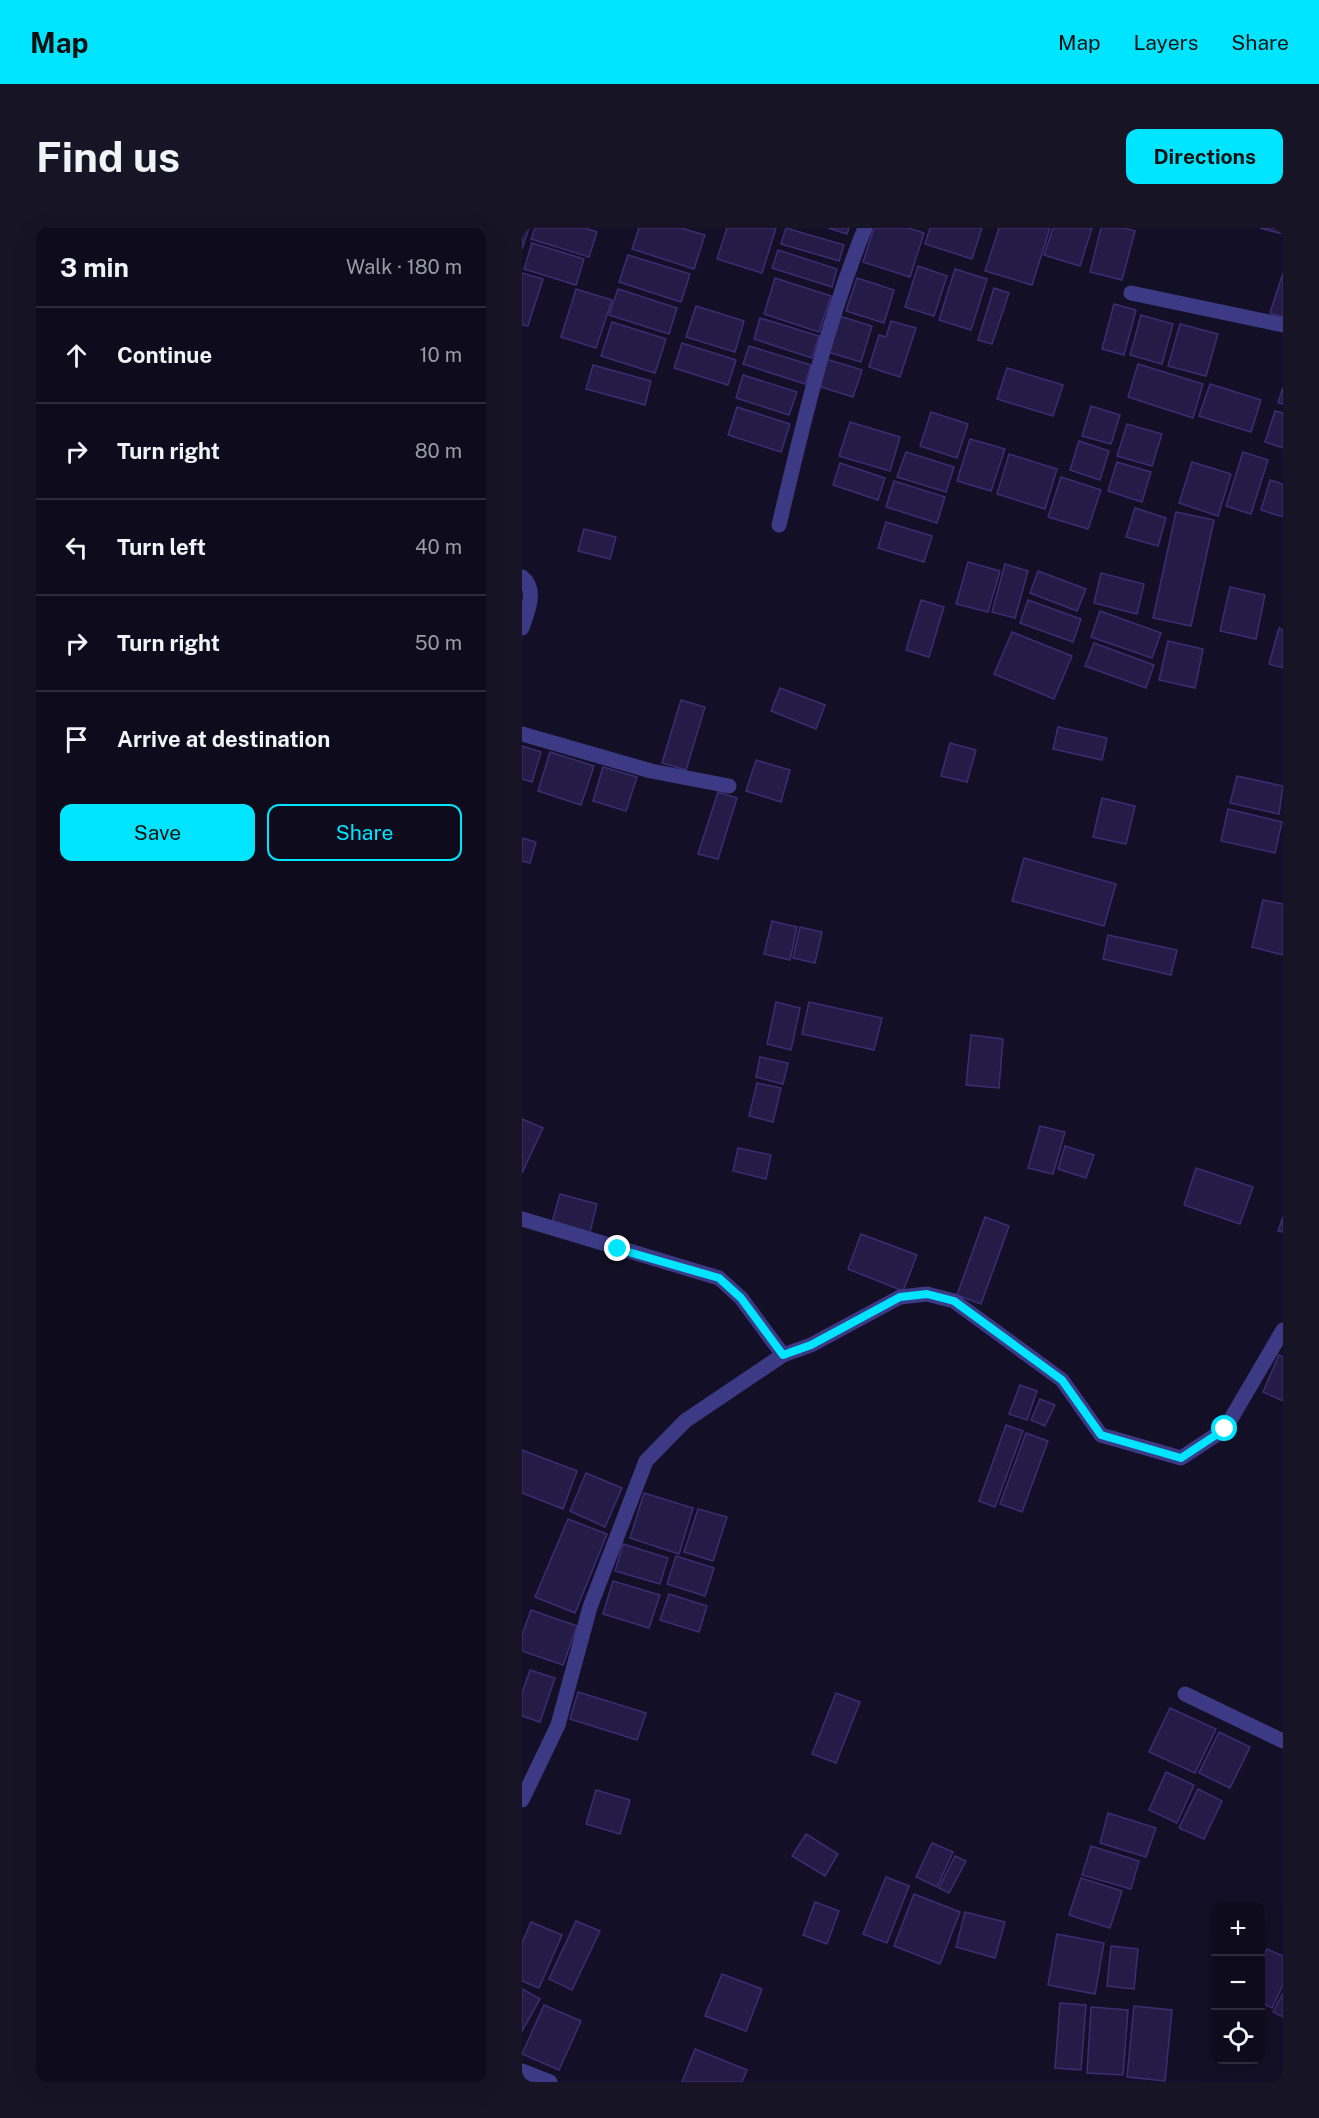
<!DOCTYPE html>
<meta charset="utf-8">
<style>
body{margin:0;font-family:"Public Sans",sans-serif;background:#171425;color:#f1f3f6}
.controls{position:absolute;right:18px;bottom:18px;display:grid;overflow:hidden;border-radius:12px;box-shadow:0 6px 24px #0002}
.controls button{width:54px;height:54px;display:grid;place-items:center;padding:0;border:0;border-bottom:2px solid #2e2b3b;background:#0e0b1c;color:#f1f3f6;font:30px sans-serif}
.stop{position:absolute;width:18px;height:18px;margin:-14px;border:4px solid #00e5ff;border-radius:50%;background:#fff}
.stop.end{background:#00e5ff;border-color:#fff;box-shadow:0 2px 6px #0008}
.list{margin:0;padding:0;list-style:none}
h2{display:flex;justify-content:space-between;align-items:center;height:78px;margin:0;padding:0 24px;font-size:26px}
h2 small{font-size:20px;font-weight:400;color:#9b9ba3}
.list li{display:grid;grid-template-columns:39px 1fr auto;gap:18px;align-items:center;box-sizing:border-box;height:96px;padding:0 24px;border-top:2px solid #2e2b3b}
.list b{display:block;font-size:22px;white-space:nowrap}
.list em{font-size:20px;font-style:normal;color:#9b9ba3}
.actions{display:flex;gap:12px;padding:18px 24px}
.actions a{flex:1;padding:14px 0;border:2px solid #00e5ff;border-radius:12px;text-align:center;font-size:21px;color:#00e5ff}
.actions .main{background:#00e5ff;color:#111}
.icon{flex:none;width:33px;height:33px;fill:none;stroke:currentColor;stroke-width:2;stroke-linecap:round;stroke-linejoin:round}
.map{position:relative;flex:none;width:761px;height:1854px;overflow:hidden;border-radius:12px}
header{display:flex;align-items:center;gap:36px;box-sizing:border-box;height:84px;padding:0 30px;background:#00e5ff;color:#111}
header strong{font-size:28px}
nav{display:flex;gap:33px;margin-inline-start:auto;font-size:21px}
.intro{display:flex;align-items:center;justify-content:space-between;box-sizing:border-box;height:144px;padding:0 36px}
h1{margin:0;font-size:42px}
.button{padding:15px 27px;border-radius:12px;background:#00e5ff;color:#111;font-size:21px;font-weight:700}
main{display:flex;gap:36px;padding:0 36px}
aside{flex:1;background:#0e0b1c;border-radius:12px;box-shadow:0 6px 24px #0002}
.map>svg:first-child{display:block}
.building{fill:#241b47;stroke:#3b2d73;stroke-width:1.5}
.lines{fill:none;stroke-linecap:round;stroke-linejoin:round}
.street{stroke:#3d3a85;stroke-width:15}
.route{stroke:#00e5ff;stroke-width:8}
</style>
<header>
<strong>Map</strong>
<nav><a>Map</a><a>Layers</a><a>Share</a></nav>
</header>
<div class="intro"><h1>Find us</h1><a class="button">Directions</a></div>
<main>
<aside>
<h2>3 min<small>Walk · 180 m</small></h2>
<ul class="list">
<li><svg class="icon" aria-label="ahead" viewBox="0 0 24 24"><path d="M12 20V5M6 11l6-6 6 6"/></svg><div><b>Continue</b></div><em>10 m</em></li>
<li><svg class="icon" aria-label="right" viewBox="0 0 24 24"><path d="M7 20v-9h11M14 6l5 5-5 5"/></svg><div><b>Turn right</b></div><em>80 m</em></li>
<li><svg class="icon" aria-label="left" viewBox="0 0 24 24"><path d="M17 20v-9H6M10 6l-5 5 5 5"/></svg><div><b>Turn left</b></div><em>40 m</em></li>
<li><svg class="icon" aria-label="right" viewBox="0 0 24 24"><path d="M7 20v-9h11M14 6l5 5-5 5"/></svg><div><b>Turn right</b></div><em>50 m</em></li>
<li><svg class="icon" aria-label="arrive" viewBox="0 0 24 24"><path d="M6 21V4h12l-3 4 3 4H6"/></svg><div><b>Arrive at destination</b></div></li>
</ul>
<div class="actions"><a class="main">Save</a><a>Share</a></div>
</aside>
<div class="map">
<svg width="761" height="1854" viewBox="0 0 761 1854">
<rect width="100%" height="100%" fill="#130f26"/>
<g class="building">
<polygon points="0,0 7,0 0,21"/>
<polygon points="13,0 63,0 75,4 67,29 9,11"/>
<polygon points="117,0 159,0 183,7 172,41 110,21"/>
<polygon points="205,0 254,0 240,45 195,31"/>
<polygon points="264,0 322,17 317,33 259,16"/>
<polygon points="306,0 327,0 325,6"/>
<polygon points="352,0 386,0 402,5 388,49 341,34"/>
<polygon points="408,0 460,0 450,31 403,16"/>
<polygon points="477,0 528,0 510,57 463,43"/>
<polygon points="531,0 570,0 558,38 522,27"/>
<polygon points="579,0 602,0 613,3 600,52 568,44"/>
<polygon points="738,0 761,0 761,6"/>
<polygon points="10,15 62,31 54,57 2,41"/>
<polygon points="256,22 315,41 310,59 250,40"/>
<polygon points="106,27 168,46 159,74 97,54"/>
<polygon points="396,38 425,48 412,88 383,79"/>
<polygon points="433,41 465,51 449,102 417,92"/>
<polygon points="0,45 21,51 6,98 0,97"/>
<polygon points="761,45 761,89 748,85"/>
<polygon points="253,50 309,68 297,104 242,86"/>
<polygon points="335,50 372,62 362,95 324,83"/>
<polygon points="472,60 487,65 470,116 456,112"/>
<polygon points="54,61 90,72 74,120 39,109"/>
<polygon points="96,61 155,80 147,106 87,87"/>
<polygon points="592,76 614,82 602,127 580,121"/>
<polygon points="174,78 222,93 213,124 164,109"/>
<polygon points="619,87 651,96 640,136 608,127"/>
<polygon points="317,88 350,98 339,134 306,124"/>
<polygon points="238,90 297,108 290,130 232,111"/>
<polygon points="369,93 394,100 378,149 347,139 357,107 364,109"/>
<polygon points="90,94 144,111 133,145 79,128"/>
<polygon points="658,96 696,106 684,148 646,138"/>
<polygon points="160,115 214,132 206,157 152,140"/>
<polygon points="227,118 289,137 283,156 221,136"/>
<polygon points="304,131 340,142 331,169 296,158"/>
<polygon points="616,136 681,156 671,190 606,169"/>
<polygon points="71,137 129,153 123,177 64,161"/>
<polygon points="485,140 541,157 531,188 475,171"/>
<polygon points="221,147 275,164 267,187 214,170"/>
<polygon points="688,156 739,172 729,204 677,188"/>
<polygon points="761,159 761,176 756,175"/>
<polygon points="569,178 598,187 589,216 560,208"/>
<polygon points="215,179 268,196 259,224 206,207"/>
<polygon points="753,183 761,185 761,220 743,214"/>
<polygon points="409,184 446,196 435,230 398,218"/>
<polygon points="328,194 378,209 368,243 317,228"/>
<polygon points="605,196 640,206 630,238 595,228"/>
<polygon points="448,211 483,221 469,263 435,253"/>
<polygon points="557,213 587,223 578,252 548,242"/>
<polygon points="384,224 432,239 424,264 375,249"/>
<polygon points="721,224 746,232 729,286 704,278"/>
<polygon points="487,226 535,241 523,281 475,266"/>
<polygon points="595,234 629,244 620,274 586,263"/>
<polygon points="670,234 709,246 696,288 657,275"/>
<polygon points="318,235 363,250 356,272 311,257"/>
<polygon points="539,249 579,262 566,301 526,289"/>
<polygon points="748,252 761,256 761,289 739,282"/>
<polygon points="372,253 423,269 415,295 364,279"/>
<polygon points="613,280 644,290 636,318 604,309"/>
<polygon points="654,284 692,292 669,398 631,390"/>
<polygon points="364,294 410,308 402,334 356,320"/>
<polygon points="62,301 94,309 88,331 56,323"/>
<polygon points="446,334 478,343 466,384 434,376"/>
<polygon points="483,336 506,343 493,390 470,384"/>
<polygon points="516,343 564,361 555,383 508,365"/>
<polygon points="579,345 622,356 615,386 572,375"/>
<polygon points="708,359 743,367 734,411 698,403"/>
<polygon points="399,372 422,379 407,429 384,422"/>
<polygon points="506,372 559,391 551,414 498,395"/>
<polygon points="578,383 639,405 630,430 569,409"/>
<polygon points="757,400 761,402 761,440 747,436"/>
<polygon points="490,404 550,428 532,471 472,446"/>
<polygon points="646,413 681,421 673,460 637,452"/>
<polygon points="572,415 632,437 624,460 563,438"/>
<polygon points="258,460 303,477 294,501 249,483"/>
<polygon points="159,472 183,479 164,542 140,535"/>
<polygon points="536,499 585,510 580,532 531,521"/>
<polygon points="428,515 454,522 445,554 419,548"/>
<polygon points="0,518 19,524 10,554 0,551"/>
<polygon points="28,524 72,538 59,577 16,563"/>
<polygon points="234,532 268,542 259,574 224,563"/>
<polygon points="81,539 115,549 104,583 71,573"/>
<polygon points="715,548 761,558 757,586 708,575"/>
<polygon points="196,564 215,570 196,631 176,626"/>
<polygon points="580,570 613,578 604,616 571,609"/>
<polygon points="706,581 760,594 753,625 699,613"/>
<polygon points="0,610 14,614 8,635 0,633"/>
<polygon points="502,630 594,656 582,698 490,673"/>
<polygon points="741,672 761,676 761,727 730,719"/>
<polygon points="250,693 275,699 268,732 242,726"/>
<polygon points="278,699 300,704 293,735 271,730"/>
<polygon points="586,707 655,722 649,747 581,731"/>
<polygon points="254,774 278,780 269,822 245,816"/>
<polygon points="287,774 360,790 352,822 280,806"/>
<polygon points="449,807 481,811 477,860 444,857"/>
<polygon points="238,829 266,835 261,856 234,849"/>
<polygon points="235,855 259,860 251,894 227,888"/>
<polygon points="0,891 21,900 0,945"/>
<polygon points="518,898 543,904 531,946 506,940"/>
<polygon points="543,918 572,927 564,950 536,941"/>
<polygon points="216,920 249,927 244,951 211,943"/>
<polygon points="674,940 731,959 718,996 662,977"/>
<polygon points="38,966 75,976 67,1008 29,998"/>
<polygon points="463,989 487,998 459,1076 435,1067"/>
<polygon points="761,989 761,1004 756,1003"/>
<polygon points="339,1006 395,1027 381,1063 326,1041"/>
<polygon points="757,1127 761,1129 761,1173 741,1164"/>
<polygon points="498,1157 515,1163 505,1192 487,1186"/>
<polygon points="518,1171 533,1177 523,1198 509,1192"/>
<polygon points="484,1197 501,1203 473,1279 457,1273"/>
<polygon points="504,1205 526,1213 500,1284 478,1276"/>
<polygon points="0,1222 55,1243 41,1281 0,1265"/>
<polygon points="64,1245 100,1260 83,1299 48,1283"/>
<polygon points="122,1265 171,1280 157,1326 108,1310"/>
<polygon points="176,1281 205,1289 191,1333 162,1324"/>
<polygon points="46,1291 85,1306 53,1385 13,1369"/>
<polygon points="101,1316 146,1330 138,1356 93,1343"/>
<polygon points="154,1328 192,1340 183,1368 145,1356"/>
<polygon points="91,1353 138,1367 127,1400 81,1386"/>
<polygon points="147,1366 185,1378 177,1404 138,1392"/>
<polygon points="9,1382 55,1398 41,1437 0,1423 0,1407"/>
<polygon points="8,1442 33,1450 18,1494 0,1488 0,1465"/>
<polygon points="56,1464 124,1485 115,1512 48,1491"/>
<polygon points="314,1465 338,1474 314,1535 290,1526"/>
<polygon points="648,1480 694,1501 673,1545 627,1524"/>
<polygon points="697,1504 728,1519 708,1560 677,1545"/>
<polygon points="644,1544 672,1557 655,1595 627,1582"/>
<polygon points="676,1561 700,1573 682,1611 657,1600"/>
<polygon points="74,1562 108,1572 98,1606 64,1596"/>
<polygon points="586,1585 634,1600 624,1629 578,1615"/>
<polygon points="284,1606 316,1626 303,1648 270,1628"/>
<polygon points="410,1615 431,1624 415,1659 394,1649"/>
<polygon points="569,1618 617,1633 609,1661 560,1647"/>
<polygon points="433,1628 444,1633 427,1665 417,1660"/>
<polygon points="364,1649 387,1658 365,1715 341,1706"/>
<polygon points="559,1650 600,1663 588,1700 547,1687"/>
<polygon points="392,1666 438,1684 418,1736 372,1718"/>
<polygon points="293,1674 317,1683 305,1716 281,1707"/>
<polygon points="443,1684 483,1694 473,1730 434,1719"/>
<polygon points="54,1693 78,1703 50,1762 27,1751"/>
<polygon points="9,1694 40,1707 17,1760 0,1753 0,1715"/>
<polygon points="535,1706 582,1715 573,1766 526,1757"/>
<polygon points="589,1718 616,1721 612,1761 585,1758"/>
<polygon points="745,1721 761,1728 761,1757 750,1780 738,1774 738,1735"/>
<polygon points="200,1746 240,1761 224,1803 183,1788"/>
<polygon points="0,1761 18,1771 0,1803"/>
<polygon points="761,1765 761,1789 751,1784"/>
<polygon points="538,1775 564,1777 559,1842 533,1840"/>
<polygon points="22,1777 59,1793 37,1842 0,1826"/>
<polygon points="612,1778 650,1782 643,1853 605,1849"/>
<polygon points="569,1779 606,1782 601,1847 565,1845"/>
<polygon points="173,1821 225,1842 220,1854 160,1854"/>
</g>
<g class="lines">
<g class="street">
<polyline points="609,65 761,97"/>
<path d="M257,297C281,196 304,96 343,0"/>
<path d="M0,349C16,361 5,385 0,400"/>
<polyline points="0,506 129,543 207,558"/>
<polyline points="0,991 197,1050 219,1070 261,1127 289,1117 378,1069 405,1066 432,1073 540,1152 579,1207 659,1230 703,1201 761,1102"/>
<polyline points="663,1466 761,1513"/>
<polyline points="0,1572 36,1497 68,1379 124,1233 163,1193 261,1127"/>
<polyline points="0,1843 28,1854"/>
</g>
</g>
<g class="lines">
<polyline class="route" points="96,1021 197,1050 219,1070 261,1127 289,1117 378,1069 405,1066 432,1073 540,1152 579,1207 659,1230 703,1201"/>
</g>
</svg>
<div class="controls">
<button>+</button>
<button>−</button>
<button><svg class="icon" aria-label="locate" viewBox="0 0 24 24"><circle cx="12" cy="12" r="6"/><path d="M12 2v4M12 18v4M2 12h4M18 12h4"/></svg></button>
</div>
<div class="stop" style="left:703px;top:1201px"></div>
<div class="stop end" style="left:96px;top:1021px"></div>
</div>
</main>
